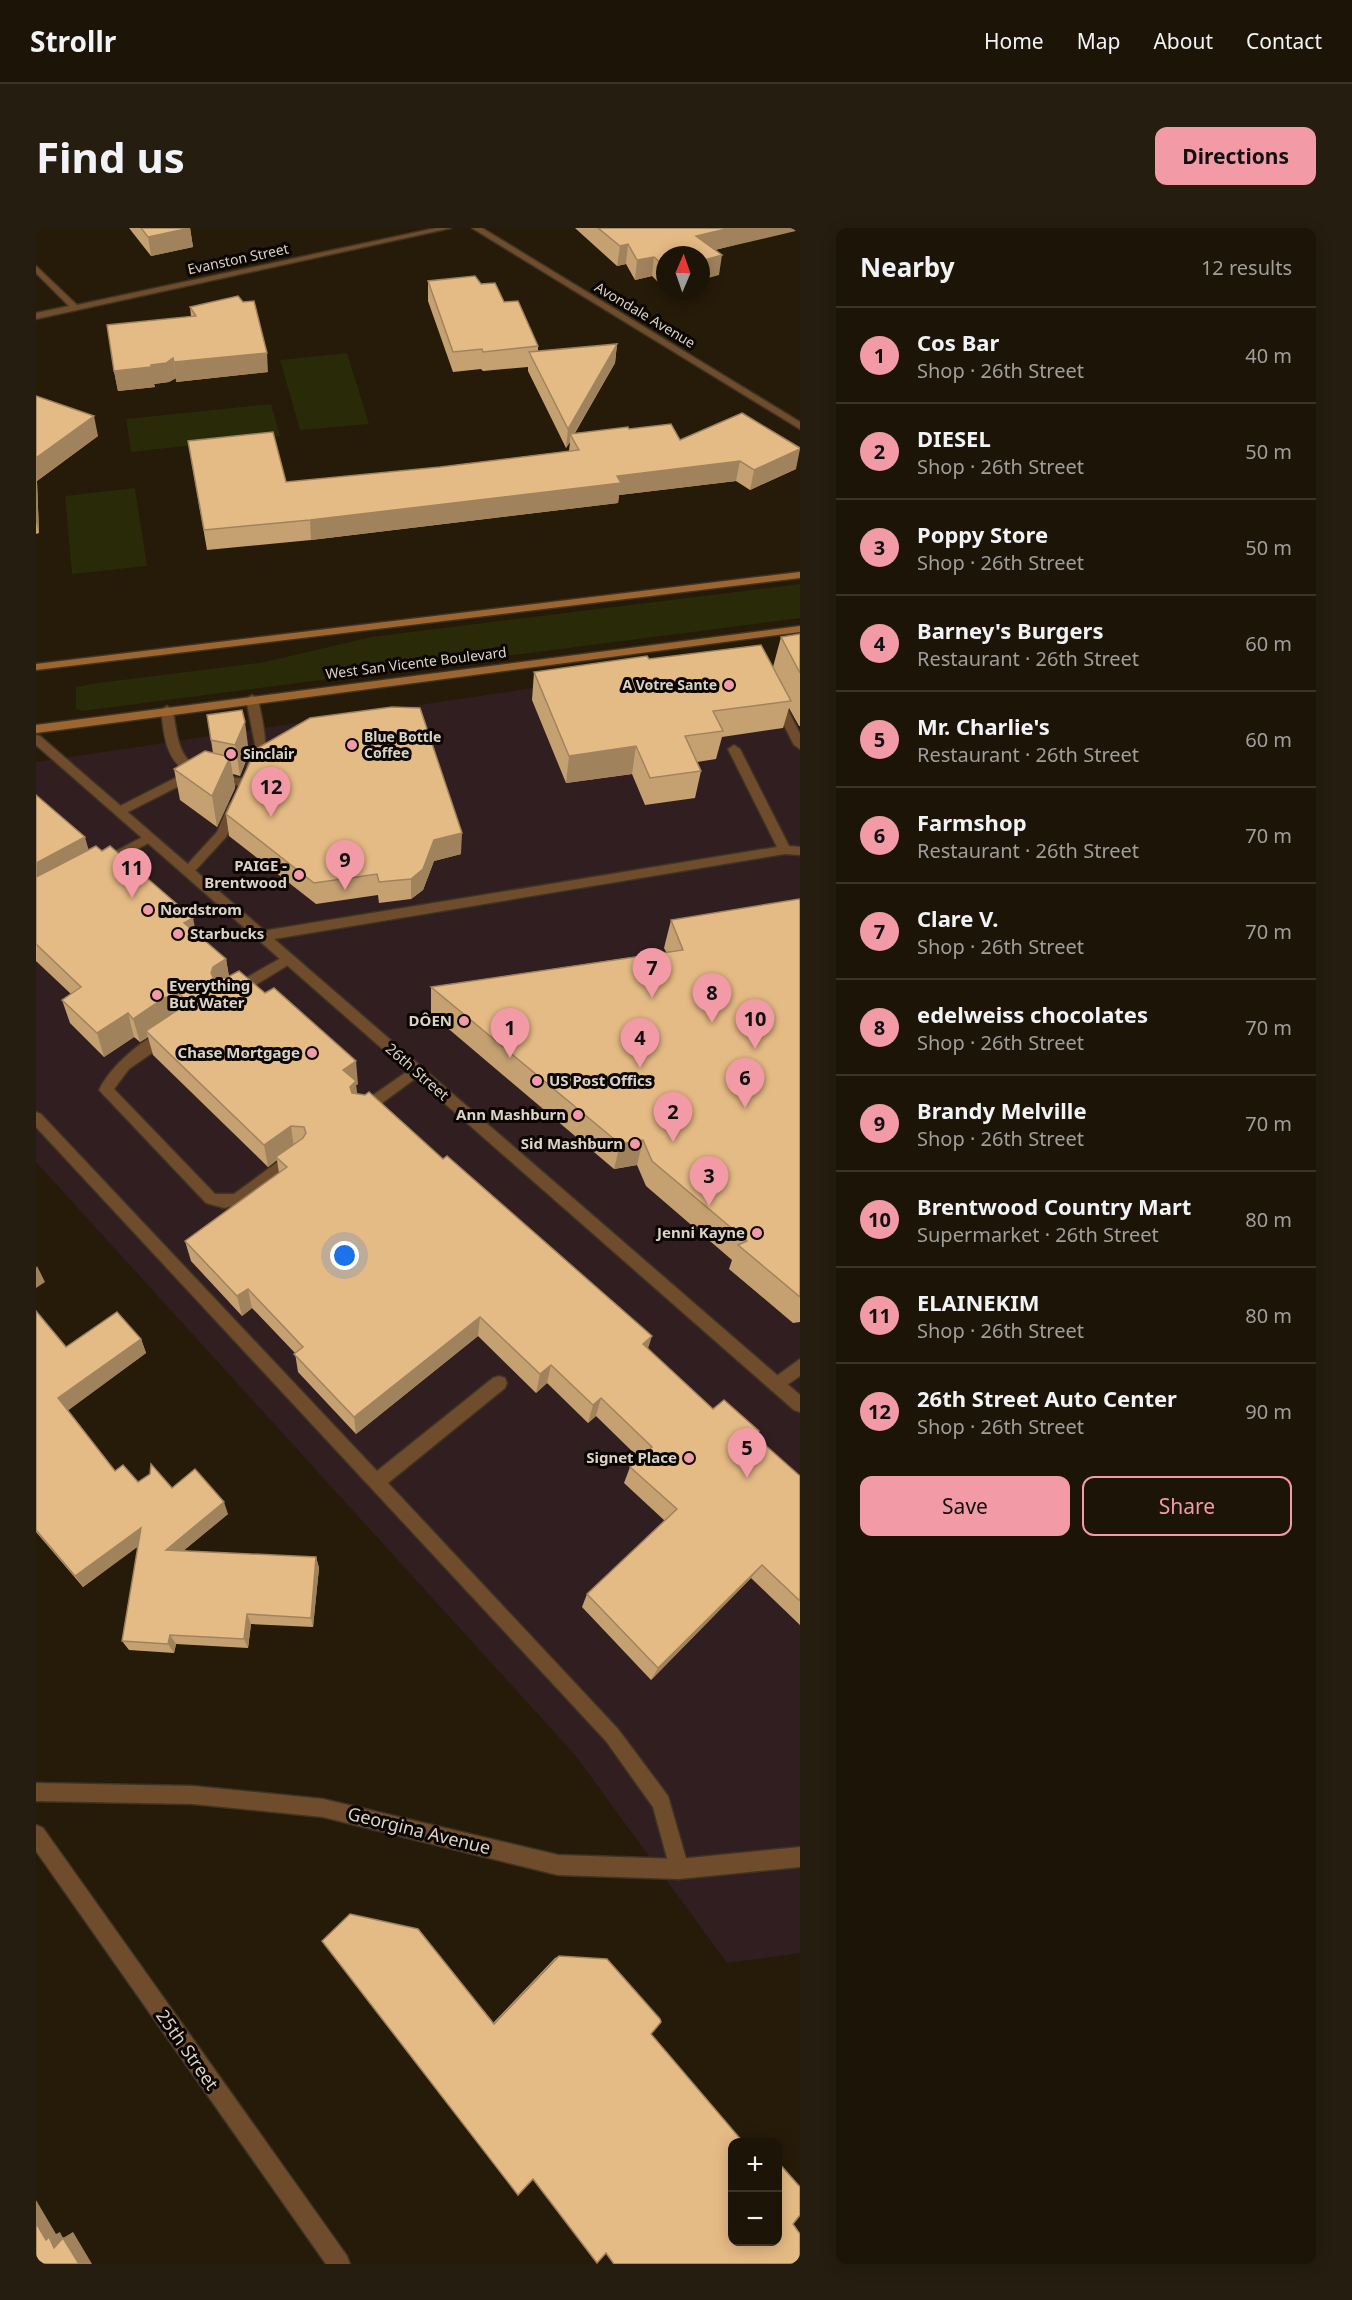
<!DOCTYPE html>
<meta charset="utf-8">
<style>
body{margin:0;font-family:"Noto Sans",sans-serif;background:#251d10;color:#f1f3f6}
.controls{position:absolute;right:18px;bottom:18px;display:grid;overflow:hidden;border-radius:12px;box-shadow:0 3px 15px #0003}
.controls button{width:54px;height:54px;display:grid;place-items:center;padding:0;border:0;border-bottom:2px solid #3a3328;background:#1c1406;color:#f1f3f6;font:30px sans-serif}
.compass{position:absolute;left:620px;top:18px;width:54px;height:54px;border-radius:50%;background:#1c1406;box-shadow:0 3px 15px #0003;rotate:2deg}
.you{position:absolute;left:309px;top:1028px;width:21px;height:21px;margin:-15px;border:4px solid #fff;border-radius:50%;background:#1a73e8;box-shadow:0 0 0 9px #1a73e833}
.badge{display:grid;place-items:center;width:39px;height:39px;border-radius:50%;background:#f39aa7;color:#111;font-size:20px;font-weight:700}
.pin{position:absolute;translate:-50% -50px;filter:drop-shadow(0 2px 3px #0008)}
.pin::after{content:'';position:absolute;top:32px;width:21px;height:18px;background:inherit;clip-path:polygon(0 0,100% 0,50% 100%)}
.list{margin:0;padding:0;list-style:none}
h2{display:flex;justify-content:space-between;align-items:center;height:78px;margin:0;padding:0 24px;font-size:26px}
h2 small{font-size:20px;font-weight:400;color:#a09e9b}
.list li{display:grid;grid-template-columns:39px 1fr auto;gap:18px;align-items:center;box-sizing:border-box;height:96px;padding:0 24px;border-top:2px solid #3a3328}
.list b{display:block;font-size:22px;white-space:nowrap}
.list p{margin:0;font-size:20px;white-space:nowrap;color:#a09e9b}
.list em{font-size:20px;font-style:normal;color:#a09e9b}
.actions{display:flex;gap:12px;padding:18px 24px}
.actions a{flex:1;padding:14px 0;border:2px solid #f39aa7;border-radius:12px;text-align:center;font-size:21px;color:#f39aa7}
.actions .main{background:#f39aa7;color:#111}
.map{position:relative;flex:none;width:764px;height:2036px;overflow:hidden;border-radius:12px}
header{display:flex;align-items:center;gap:36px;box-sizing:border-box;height:84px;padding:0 30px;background:#1c1406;border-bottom:2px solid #3a3328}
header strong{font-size:28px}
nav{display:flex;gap:33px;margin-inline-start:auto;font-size:21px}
.intro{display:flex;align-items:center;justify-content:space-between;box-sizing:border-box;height:144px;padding:0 36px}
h1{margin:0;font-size:42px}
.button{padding:15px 27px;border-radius:12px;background:#f39aa7;color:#111;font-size:21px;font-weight:700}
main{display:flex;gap:36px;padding:0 36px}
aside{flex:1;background:#1c1406;border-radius:12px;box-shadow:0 3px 15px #0003}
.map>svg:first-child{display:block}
.commercial{fill:#311e21}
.green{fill:#292a07}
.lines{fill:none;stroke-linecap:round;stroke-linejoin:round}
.service-casing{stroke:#3f3423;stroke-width:3}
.minor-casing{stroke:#3f3423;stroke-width:3}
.tertiary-casing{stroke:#3f3423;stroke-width:3}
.secondary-casing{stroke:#3f3423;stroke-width:3}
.service{fill:#6e4c2c;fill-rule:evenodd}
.minor{fill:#6e4c2c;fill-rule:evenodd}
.tertiary{fill:#6e4c2c;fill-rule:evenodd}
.secondary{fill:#9d6630;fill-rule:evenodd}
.wall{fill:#c5a172}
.shaded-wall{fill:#a0835d}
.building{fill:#e5bb85;stroke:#a0835d;stroke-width:1.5}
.poi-dot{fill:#f39aa7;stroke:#0b0602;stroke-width:2}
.labels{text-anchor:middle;stroke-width:6;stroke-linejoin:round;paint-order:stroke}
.far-street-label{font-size:14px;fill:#dbd3c7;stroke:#0b0602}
.far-poi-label{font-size:14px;font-weight:bold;fill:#dbd3c7;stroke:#0b0602;text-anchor:start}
.poi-label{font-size:15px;font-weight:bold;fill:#dbd3c7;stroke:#0b0602;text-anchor:end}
.street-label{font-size:15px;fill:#dbd3c7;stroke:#0b0602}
.near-street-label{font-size:18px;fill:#dbd3c7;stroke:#0b0602}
</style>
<header>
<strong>Strollr</strong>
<nav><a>Home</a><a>Map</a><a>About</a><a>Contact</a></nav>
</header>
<div class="intro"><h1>Find us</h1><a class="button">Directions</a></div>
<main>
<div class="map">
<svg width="764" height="2036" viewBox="0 0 764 2036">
<rect width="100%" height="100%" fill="#261a08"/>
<polygon class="commercial" points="719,427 764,510 764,1725 691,1735 539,1527 0,934 0,534"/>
<g class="green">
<polygon points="311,125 333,196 264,202 244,132"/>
<polygon points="235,176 244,208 95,224 90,191"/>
<polygon points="99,260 111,338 36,346 29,268"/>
<polygon points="764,356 764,390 46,483 40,481 40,459 62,455 229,434 335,409"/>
</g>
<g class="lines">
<g class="service-casing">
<g id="service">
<path d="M216,467L222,471C225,488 239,534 217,542L211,538L219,516L210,471Z"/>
<polygon points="741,468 747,472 764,506 764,521 758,517 735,472"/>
<path d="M131,478L137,482C143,525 146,541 193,549C201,550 210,550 215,555L209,559L161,549L88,586H80V580L151,544C129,531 128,505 125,482Z"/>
<polygon points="698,517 704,521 753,618 764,619 764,627 749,626 226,713 220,708 226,703 741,619 692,521"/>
<polygon points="199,572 205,576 190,609 157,645 149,645 147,642 149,639 181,604 193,576"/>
<polygon points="114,605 120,609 118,612 69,639 61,639 59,636 61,633"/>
<polygon points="252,726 259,731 257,734 202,768 192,768 190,764 192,760"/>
<path d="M131,802L138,807L136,811L93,841L78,861L179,966H198L254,925H264L266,929L264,933L206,976L188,980L170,975L63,862C74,839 106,810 131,802Z"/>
<polygon points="379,838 386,843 384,847 330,887 320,887 318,883 320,879"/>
<polygon points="0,884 5,886 341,1243 457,1150 463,1148 469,1150 471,1155 469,1160 352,1255 582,1501 632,1568 653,1641 650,1648 643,1651 636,1648 617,1579 570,1513 0,899"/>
<polygon points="764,1131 764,1148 741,1164 735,1162 733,1157 735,1152"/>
</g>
</g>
<g class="minor-casing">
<g id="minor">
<polygon points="400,0 415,0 0,91 0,85 33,78 0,45 0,38 41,77"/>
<polygon points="436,0 446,0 764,194 764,201"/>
<polygon points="0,1555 157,1558 287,1571 522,1627 643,1631 764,1619 764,1639 643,1651 522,1647 287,1589 157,1576 0,1573"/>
<polygon points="0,1597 7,1600 311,2028 314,2036 290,2036 0,1623"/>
</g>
</g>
<g class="tertiary-casing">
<polygon id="tertiary" points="0,507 4,508 764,1167 764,1184 758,1182 0,517"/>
</g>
<g class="secondary-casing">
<g id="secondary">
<polygon points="764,344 764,350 0,442 0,436"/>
<polygon points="764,398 764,404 0,505 0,497"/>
</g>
</g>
<use href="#service" class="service"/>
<use href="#minor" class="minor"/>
<use href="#tertiary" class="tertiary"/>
<use href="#secondary" class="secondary"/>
</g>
<g class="wall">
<polygon points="93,0 154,0 157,19 115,28"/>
<polygon points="539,0 764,0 679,22 683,47 629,27 629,54 624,56 616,48 599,52 590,36 581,38"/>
<polygon points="392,53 445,56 468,74 502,118 502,123 581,116 579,135 539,205 593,201 644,212 760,241 714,262 700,253 583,267 582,275 275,312 171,322 152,213 250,254 404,239 533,223 534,214 530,220 492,143 492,139 447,143 445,141 417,144 392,73"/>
<polygon points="154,79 232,144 140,154 140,150 133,154 118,156 119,159 82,163 78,143 155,88"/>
<polygon points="0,168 62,208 1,253 3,305 0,306"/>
<polygon points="764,406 764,498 763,498 753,480 747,500 686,509 680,531 661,534 665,543 659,570 609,577 596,546 530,555 496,472 498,444 613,431 737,439 745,409"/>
<polygon points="171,487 213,525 204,548 197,546 199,560 181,599 144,572 138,541 177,525"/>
<polygon points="0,567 52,622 160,706 190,731 193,748 322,856 320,857 321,866 612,1121 677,1181 723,1203 720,1209 764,1248 764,1397 715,1350 615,1452 546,1379 551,1366 629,1293 588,1255 594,1239 604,1231 560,1188 552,1195 511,1155 500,1165 442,1108 320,1206 262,1144 259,1125 216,1080 206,1088 155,1033 149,1013 243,945 241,932 232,939 117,827 112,809 104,814 98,809 68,829 34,795 26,772 35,766 0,733"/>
<polygon points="190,586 425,626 398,633 387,662 375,671 343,675 342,667 280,676 193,608"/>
<polygon points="764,673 764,1094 757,1095 693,1041 696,1032 610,958 601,937 578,941 395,786 395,759 630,724 628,720 635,692"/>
<polygon points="0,1083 30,1119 105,1111 110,1125 32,1182 79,1243 102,1254 136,1260 192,1286 147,1323 280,1329 283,1340 277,1399 215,1396 212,1420 140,1416 138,1425 93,1422 86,1413 102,1318 47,1359 0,1304"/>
<polygon points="523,1728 615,1806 569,2025 497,1951 457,1795 519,1730"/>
<polygon points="716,1911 726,1914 714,1914"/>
</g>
<g class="shaded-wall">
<polygon points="154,0 157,19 115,28 112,9"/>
<polygon points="694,0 764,0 764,2 657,27 660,8"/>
<polygon points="592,16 590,36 581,38 584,18"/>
<polygon points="686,27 683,47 665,52 665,33"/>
<polygon points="618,29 616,48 599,52 601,32"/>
<polygon points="629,36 629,54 624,56 627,37"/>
<polygon points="581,116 579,135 536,209 534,206 534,214 530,220 532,201"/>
<polygon points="231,125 232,144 140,154 138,134"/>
<polygon points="137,130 140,150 133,154 118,156 119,159 82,163 78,143 115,137"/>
<polygon points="58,188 62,208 1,253 3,305 0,294 0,230"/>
<polygon points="764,221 760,241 714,262 718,242"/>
<polygon points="704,233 700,253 583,267 582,275 275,312 274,292 581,248"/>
<polygon points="209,494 213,525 204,548 199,517"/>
<polygon points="600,518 596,546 530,555 533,528"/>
<polygon points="194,529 199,560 181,599 176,568"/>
<polygon points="426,605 425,626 398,633 387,662 375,671 375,651 398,612"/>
<polygon points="49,609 56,634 0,664 0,635"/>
<polygon points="157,690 162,715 148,695"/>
<polygon points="190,731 194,756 182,763 175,745 177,739"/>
<polygon points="139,766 144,790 110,803 112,809 104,814 97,791 128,770"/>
<polygon points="92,785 98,809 68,829 61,805"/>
<polygon points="320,833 322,856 320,857 321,875 316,882 307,842"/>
<polygon points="255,898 258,920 240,929 241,932 232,939 228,917"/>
<polygon points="607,912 601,937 578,941 584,916"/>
<polygon points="1,1038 9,1054 0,1060 0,1040"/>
<polygon points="212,1061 216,1080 206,1088 201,1068"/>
<polygon points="444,1089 442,1108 320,1206 318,1189"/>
<polygon points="616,1108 610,1127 607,1116"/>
<polygon points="105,1111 110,1125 30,1184 22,1170"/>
<polygon points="515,1137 511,1155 500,1165 504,1146"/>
<polygon points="565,1170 560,1188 552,1195 557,1177"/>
<polygon points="188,1274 192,1286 135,1333 130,1322"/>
<polygon points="105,1300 111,1312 47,1359 39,1348"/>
<polygon points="280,1329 283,1340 277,1399 275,1390"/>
<polygon points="726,1337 715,1350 615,1452 622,1440"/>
<polygon points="211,1386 215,1396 212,1420 208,1411"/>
<polygon points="134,1407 140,1416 138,1425 132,1416"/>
<polygon points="0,1972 20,2006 24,2004 29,2014 18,2020 10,2012 0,1995"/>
<polygon points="37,2004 56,2036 43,2036 27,2010"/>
</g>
<g class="building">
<polygon points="105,0 154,0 112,9"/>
<polygon points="562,0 694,0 660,8 686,27 665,33 665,27 629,27 629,36 627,37 618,29 601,32 592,16 584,18"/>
<polygon points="439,48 445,56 459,55 468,74 482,73 502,118 447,124 446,121 417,124 392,53"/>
<polygon points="202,68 207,74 218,73 231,125 138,134 137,130 130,135 115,137 115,139 78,143 71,97 160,88 154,79"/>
<polygon points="581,116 532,201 493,124"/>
<polygon points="0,168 58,188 0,230"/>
<polygon points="706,185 764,220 764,221 718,242 704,233 581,248 585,255 274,292 168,302 152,213 237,204 250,254 404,239 543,222 534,206 592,199 593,201 635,196 644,212"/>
<polygon points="764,406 764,445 745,409"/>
<polygon points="725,417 755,473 677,483 687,503 649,508 665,543 614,550 600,518 533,528 498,444 611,428 613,431"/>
<polygon points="356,479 384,480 426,605 398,612 387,641 375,651 343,654 341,646 278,655 190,586 220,521 274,490"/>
<polygon points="206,482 209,494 199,517 175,512 171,487"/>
<polygon points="169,523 194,529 176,568 138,541"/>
<polygon points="0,567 49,609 0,635"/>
<polygon points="60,618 66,623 74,618 157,690 148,695 190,731 177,739 175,745 177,749 190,750 203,743 229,765 238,760 320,833 307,842 320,853 314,859 316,865 329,867 333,864 407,931 411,928 616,1108 607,1116 677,1181 688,1172 723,1203 718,1207 764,1248 764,1373 726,1337 622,1440 551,1366 641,1281 594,1239 616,1219 565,1170 557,1177 515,1137 504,1146 444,1089 318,1189 258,1126 267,1119 212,1061 201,1068 149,1013 251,939 240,929 267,910 270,905 268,899 255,898 228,917 110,803 146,779 149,772 145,767 139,766 128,770 97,791 92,785 61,805 26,772 45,759 0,716 0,649"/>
<polygon points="763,671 764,673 764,1069 702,1017 711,1013 616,933 607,912 584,916 395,759 647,722 635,692"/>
<polygon points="0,1083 30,1119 81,1084 105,1111 22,1170 79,1243 87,1237 102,1254 114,1246 115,1236 136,1260 159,1241 188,1274 130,1322 280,1329 275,1390 211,1386 208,1411 134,1407 132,1416 86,1413 105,1300 39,1348 0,1302"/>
<polygon points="314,1686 382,1701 458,1796 523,1728 571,1731 624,1791 625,1794 615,1806 707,1914 696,1914 696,2013 741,2013 741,1933 764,1959 764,1987 757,1996 764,2006 764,2036 578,2036 570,2025 561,2035 497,1951 482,1967 286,1713"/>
<polygon points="0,1995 10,2012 13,2009 18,2020 27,2010 43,2036 0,2036"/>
</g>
<g class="poi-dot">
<circle cx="693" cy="457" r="6"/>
<circle cx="316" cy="517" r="6"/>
<circle cx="195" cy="526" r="6"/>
<circle cx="263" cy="647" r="6"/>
<circle cx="112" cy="682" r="6"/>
<circle cx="142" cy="706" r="6"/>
<circle cx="121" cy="767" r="6"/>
<circle cx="428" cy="793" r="6"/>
<circle cx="276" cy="825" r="6"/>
<circle cx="501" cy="853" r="6"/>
<circle cx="542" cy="887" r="6"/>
<circle cx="599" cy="916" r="6"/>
<circle cx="721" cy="1005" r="6"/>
<circle cx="653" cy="1230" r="6"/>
</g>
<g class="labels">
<g class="far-street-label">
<text transform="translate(202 31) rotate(-12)" y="5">Evanston Street</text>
<text transform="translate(609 87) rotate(31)" y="5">Avondale Avenue</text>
<text transform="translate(380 435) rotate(-7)" y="5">West San Vicente Boulevard</text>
</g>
<g class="far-poi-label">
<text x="681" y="462" text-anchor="end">A Votre Sante</text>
<text x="328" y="514">Blue Bottle<tspan x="328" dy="16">Coffee</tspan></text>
<text x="207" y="531">Sinclair</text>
</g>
<g class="poi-label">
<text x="251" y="643">PAIGE -<tspan x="251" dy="17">Brentwood</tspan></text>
<text x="124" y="687" text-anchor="start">Nordstrom</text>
<text x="154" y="711" text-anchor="start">Starbucks</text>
<text x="133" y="763" text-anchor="start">Everything<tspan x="133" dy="17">But Water</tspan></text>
<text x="416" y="798">DÔEN</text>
<text x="264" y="830">Chase Mortgage</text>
<text x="513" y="858" text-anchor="start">US Post Offics</text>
<text x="530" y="892">Ann Mashburn</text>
<text x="587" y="921">Sid Mashburn</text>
<text x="709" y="1010">Jenni Kayne</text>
<text x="641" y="1235">Signet Place</text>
</g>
<g class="street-label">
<text transform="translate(381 844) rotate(41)" y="5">26th Street</text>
</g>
<g class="near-street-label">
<text transform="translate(383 1603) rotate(14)" y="6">Georgina Avenue</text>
<text transform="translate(151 1822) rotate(55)" y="6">25th Street</text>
</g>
</g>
</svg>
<div class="controls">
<button>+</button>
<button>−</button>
</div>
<svg class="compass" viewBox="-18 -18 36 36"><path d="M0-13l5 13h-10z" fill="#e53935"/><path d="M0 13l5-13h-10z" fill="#a09e9b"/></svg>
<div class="you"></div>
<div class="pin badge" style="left:474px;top:830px">1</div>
<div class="pin badge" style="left:637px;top:914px">2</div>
<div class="pin badge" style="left:673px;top:978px">3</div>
<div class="pin badge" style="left:604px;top:840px">4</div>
<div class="pin badge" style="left:711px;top:1250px">5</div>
<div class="pin badge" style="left:709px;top:880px">6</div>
<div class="pin badge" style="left:616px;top:770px">7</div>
<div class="pin badge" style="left:676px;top:795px">8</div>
<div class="pin badge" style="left:309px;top:662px">9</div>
<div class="pin badge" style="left:719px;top:821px">10</div>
<div class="pin badge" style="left:96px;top:670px">11</div>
<div class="pin badge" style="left:235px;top:589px">12</div>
</div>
<aside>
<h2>Nearby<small>12 results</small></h2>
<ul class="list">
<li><span class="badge">1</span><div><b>Cos Bar</b><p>Shop · 26th Street</p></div><em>40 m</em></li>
<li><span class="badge">2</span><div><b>DIESEL</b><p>Shop · 26th Street</p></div><em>50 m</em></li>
<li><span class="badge">3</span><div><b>Poppy Store</b><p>Shop · 26th Street</p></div><em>50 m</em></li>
<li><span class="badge">4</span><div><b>Barney's Burgers</b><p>Restaurant · 26th Street</p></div><em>60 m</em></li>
<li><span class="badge">5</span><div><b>Mr. Charlie's</b><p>Restaurant · 26th Street</p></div><em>60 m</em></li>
<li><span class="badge">6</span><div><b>Farmshop</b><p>Restaurant · 26th Street</p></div><em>70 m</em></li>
<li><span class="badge">7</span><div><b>Clare V.</b><p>Shop · 26th Street</p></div><em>70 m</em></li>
<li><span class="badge">8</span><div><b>edelweiss chocolates</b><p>Shop · 26th Street</p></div><em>70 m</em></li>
<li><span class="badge">9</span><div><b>Brandy Melville</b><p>Shop · 26th Street</p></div><em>70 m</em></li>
<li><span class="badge">10</span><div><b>Brentwood Country Mart</b><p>Supermarket · 26th Street</p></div><em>80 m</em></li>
<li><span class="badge">11</span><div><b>ELAINEKIM</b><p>Shop · 26th Street</p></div><em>80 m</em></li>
<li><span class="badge">12</span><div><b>26th Street Auto Center</b><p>Shop · 26th Street</p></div><em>90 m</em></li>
</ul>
<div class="actions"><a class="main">Save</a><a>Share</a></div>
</aside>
</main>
